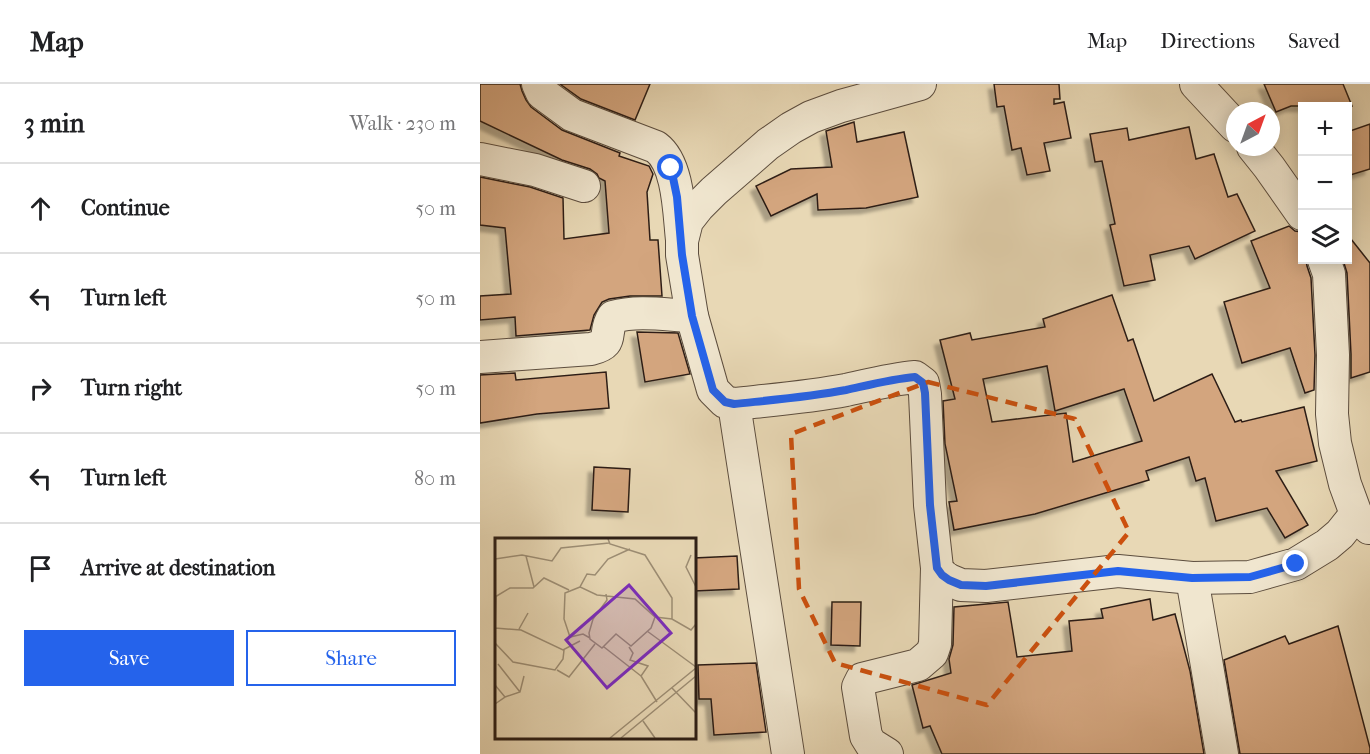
<!DOCTYPE html>
<meta charset="utf-8">
<style>
body{margin:0;font-family:"IM FELL French Canon",serif;background:#f2f2f2;color:#202124}
.controls{position:absolute;right:18px;top:18px;display:grid;overflow:hidden;border-radius:0px;box-shadow:0 3px 15px #0003}
.controls button{width:54px;height:54px;display:grid;place-items:center;padding:0;border:0;border-bottom:2px solid #e0e0e0;background:#fff;color:#202124;font:30px sans-serif}
.compass{position:absolute;left:746px;top:18px;width:54px;height:54px;border-radius:50%;background:#fff;box-shadow:0 3px 15px #0003;rotate:41deg}
.stop{position:absolute;width:18px;height:18px;margin:-14px;border:4px solid #2563eb;border-radius:50%;background:#fff}
.stop.end{background:#2563eb;border-color:#fff;box-shadow:0 2px 6px #0008}
.list{margin:0;padding:0;list-style:none}
h2{display:flex;justify-content:space-between;align-items:center;height:78px;margin:0;padding:0 24px;font-size:26px}
h2 small{font-size:20px;font-weight:400;color:#757577}
.list li{display:grid;grid-template-columns:39px 1fr auto;gap:18px;align-items:center;box-sizing:border-box;height:90px;padding:0 24px;border-top:2px solid #e0e0e0}
.list b{display:block;font-size:22px;white-space:nowrap}
.list em{font-size:20px;font-style:normal;color:#757577}
.actions{display:flex;gap:12px;padding:18px 24px}
.actions a{flex:1;padding:14px 0;border:2px solid #2563eb;border-radius:0px;text-align:center;font-size:21px;color:#2563eb}
.actions .main{background:#2563eb;color:#fff}
.icon{flex:none;width:33px;height:33px;fill:none;stroke:currentColor;stroke-width:2;stroke-linecap:round;stroke-linejoin:round}
.map{position:relative;flex:none;width:890px;height:670px;overflow:hidden}
header{display:flex;align-items:center;gap:36px;box-sizing:border-box;height:84px;padding:0 30px;background:#fff;border-bottom:2px solid #e0e0e0}
header strong{font-size:28px}
nav{display:flex;gap:33px;margin-inline-start:auto;font-size:21px}
main{display:flex}
aside{flex:1;background:#fff}
.map>svg:first-child{display:block}
.building{fill:#d3a57e;stroke:#2d1f16;stroke-width:1.5;fill-rule:evenodd;filter:url(#shadow)}
.lines{fill:none;stroke-linecap:round;stroke-linejoin:round}
.street-casing{stroke:#5c4d3e;stroke-width:34}
.street{stroke:#f0e6cf;stroke-width:32}
.route{stroke:#2563eb;stroke-width:8}
.marked{fill:none;stroke:#cc500e;stroke-width:4.5;stroke-dasharray:12 8;stroke-linejoin:round}
.inset-road{fill:none;stroke:#9d8e75;stroke-width:1.5}
.view{fill:#7b2cbf;fill-opacity:0.15;stroke:#7b2cbf;stroke-width:3}
.inset-edge{fill:none;stroke:#2d1f16;stroke-width:3}
</style>
<header>
<strong>Map</strong>
<nav><a>Map</a><a>Directions</a><a>Saved</a></nav>
</header>
<main>
<aside>
<h2>3 min<small>Walk · 230 m</small></h2>
<ul class="list">
<li><svg class="icon" aria-label="ahead" viewBox="0 0 24 24"><path d="M12 20V5M6 11l6-6 6 6"/></svg><div><b>Continue</b></div><em>50 m</em></li>
<li><svg class="icon" aria-label="left" viewBox="0 0 24 24"><path d="M17 20v-9H6M10 6l-5 5 5 5"/></svg><div><b>Turn left</b></div><em>50 m</em></li>
<li><svg class="icon" aria-label="right" viewBox="0 0 24 24"><path d="M7 20v-9h11M14 6l5 5-5 5"/></svg><div><b>Turn right</b></div><em>50 m</em></li>
<li><svg class="icon" aria-label="left" viewBox="0 0 24 24"><path d="M17 20v-9H6M10 6l-5 5 5 5"/></svg><div><b>Turn left</b></div><em>80 m</em></li>
<li><svg class="icon" aria-label="arrive" viewBox="0 0 24 24"><path d="M6 21V4h12l-3 4 3 4H6"/></svg><div><b>Arrive at destination</b></div></li>
</ul>
<div class="actions"><a class="main">Save</a><a>Share</a></div>
</aside>
<div class="map">
<svg width="890" height="670" viewBox="0 0 890 670">
<defs>
<filter id="shadow"><feDropShadow dx="-5.5" dy="5.5" stdDeviation="1.5" flood-color="#0004"/></filter>
</defs>
<rect width="100%" height="100%" fill="#e8d8b5"/>
<filter id="stains"><feTurbulence type="fractalNoise" baseFrequency=".00333" numOctaves="4"/><feColorMatrix values="0 0 0 0 .2 0 0 0 0 .09 0 0 0 0 .02 0 0 0 .5 -.17"/></filter>
<radialGradient id="worn" r=".72"><stop offset=".6" stop-color="#630" stop-opacity="0"/><stop offset="1" stop-color="#630" stop-opacity=".3"/></radialGradient>
<g class="building">
<polygon points="0,0 40,0 42,7 46,16 51,23 82,46 140,69 139,72 169,82 173,90 167,108 170,156 178,156 182,212 150,212 129,215 122,218 114,231 110,246 36,252 35,233 0,236 0,212 31,210 25,144 0,141 0,93 50,103 83,114 84,155 129,149 125,97 119,94 117,90 110,85 82,76 0,37"/>
<polygon points="80,0 170,0 155,36 101,15"/>
<polygon points="514,0 579,0 580,15 574,15 574,20 584,18 591,54 564,59 570,87 547,91 541,64 532,66 524,22 517,23"/>
<polygon points="784,0 863,0 872,22 811,22 796,28"/>
<polygon points="374,38 377,58 424,48 438,113 386,124 338,126 337,110 291,132 276,102 311,85 352,83 346,47"/>
<polygon points="890,40 890,85 867,92 867,48"/>
<polygon points="709,43 716,75 734,70 748,113 757,110 775,147 715,175 709,162 670,171 675,196 644,202 630,141 635,140 622,77 615,78 610,50 647,44 649,56"/>
<polygon points="809,142 815,147 822,148 822,176 826,176 827,182 831,194 835,271 834,306 825,309 810,264 762,279 744,218 790,204 771,157"/>
<polygon points="867,150 890,179 890,288 871,294 871,270 867,189 863,176 867,176"/>
<path d="M632,211L648,257L653,255L674,317L732,290L755,338L761,336L762,338L824,323L837,377L796,387L828,441L805,454L787,424L736,437L725,394L716,397L709,373L666,387L669,396L555,430L474,446L469,418L477,417L465,360L463,317L475,315L460,256L490,249L492,256L565,243L563,235ZM567,282L575,327L644,305L662,357L593,378L586,329L512,338L503,295Z"/>
<polygon points="157,248 198,249 210,290 165,298"/>
<polygon points="126,288 129,324 57,330 0,339 0,291 35,289 36,296"/>
<polygon points="114,383 150,385 148,428 112,426"/>
<polygon points="257,472 259,505 214,507 214,474"/>
<polygon points="670,515 673,536 695,530 710,587 724,670 462,670 450,642 443,644 432,601 471,589 469,575 473,561 474,523 528,518 537,573 592,567 589,537 623,534 621,525"/>
<polygon points="352,518 381,518 380,562 351,561"/>
<polygon points="858,542 890,664 890,670 760,670 744,576 805,552 809,560"/>
<polygon points="276,579 286,648 234,651 231,615 219,615 218,581"/>
</g>
<g class="lines">
<g class="street-casing">
<g id="street">
<path d="M58,0L62,9L92,31L176,63C199,80 199,130 202,156"/>
<path d="M440,0L361,22L331,33L311,44L288,60L234,107L218,123L207,137L202,157V171L212,232L233,306L245,318L254,320C292,316 329,313 366,306C389,301 412,295 435,293L443,299L445,310L450,421L457,484L462,491L469,496L481,501L506,502L638,487L712,494L770,493L816,480L847,461L860,450L876,430"/>
<polyline points="716,0 755,42"/>
<polyline points="773,63 789,83 822,130"/>
<polyline points="0,75 55,86 104,102"/>
<polyline points="844,176 849,190 853,271 852,330 855,359 865,400 876,430 889,444"/>
<path d="M0,273L111,265C136,259 122,250 133,233C158,226 186,231 212,232"/>
<polyline points="254,320 308,670"/>
<polyline points="712,494 742,670"/>
<polyline points="407,670 391,660 386,652 378,603 382,595 438,581 452,569 455,560 457,484"/>
</g>
</g>
<use href="#street" class="street"/>
</g>
<g class="lines">
<path class="route" d="M191,84L197,113L202,171L212,232L233,306L245,318L254,320C292,316 329,313 366,306C389,301 412,295 435,293L443,299L445,309L450,421L457,484L462,491L469,496L481,501L506,502L638,487L712,494L770,493L816,480"/>
</g>
<path class="marked" d="M448,298L595,335L649,448L507,621L355,579L319,505L311,350Z"/>
<g transform="translate(15 454)">
<rect width="201" height="201" fill="#e8d8b5"/>
<path class="inset-road" d="M113,1L115,6L150,17L177,60V81M135,11L113,21L100,37L92,36L85,49L102,57L140,61L160,79L177,81L196,92L201,86M196,17L191,29L201,49M31,18L39,49M0,21L27,17L57,23L66,10L114,5M85,49L70,55L69,81L75,99L88,96L95,100M111,56L112,62L98,81L94,95L95,101L107,110L121,96L136,108L156,90L160,79M0,59L15,50H38L49,40L74,52M0,90L26,92L68,112L85,103M24,91L33,75M152,93L201,129M0,96L1,58M0,105L18,124L60,132L68,121L69,112M109,109L146,138M134,109L138,115L135,122L153,128L146,138L162,164M3,126L25,154M62,132L74,139L100,106M0,147L10,159L0,166M177,150L201,175M10,159L25,154L29,138M148,183L160,200M115,200L201,130M126,200L201,138"/>
<path class="view" d="M134,47L176,95L112,150L71,102Z"/>
<rect width="201" height="201" class="inset-edge"/>
</g>
<rect width="100%" height="100%" filter="url(#stains)"/>
<rect width="100%" height="100%" fill="url(#worn)"/>
</svg>
<div class="controls">
<button>+</button>
<button>−</button>
<button><svg class="icon" aria-label="layers" viewBox="0 0 24 24"><path d="M12 4l9 5-9 5-9-5zM3 14l9 5 9-5"/></svg></button>
</div>
<svg class="compass" viewBox="-18 -18 36 36"><path d="M0-13l5 13h-10z" fill="#e53935"/><path d="M0 13l5-13h-10z" fill="#757577"/></svg>
<div class="stop" style="left:191px;top:84px"></div>
<div class="stop end" style="left:816px;top:480px"></div>
</div>
</main>
